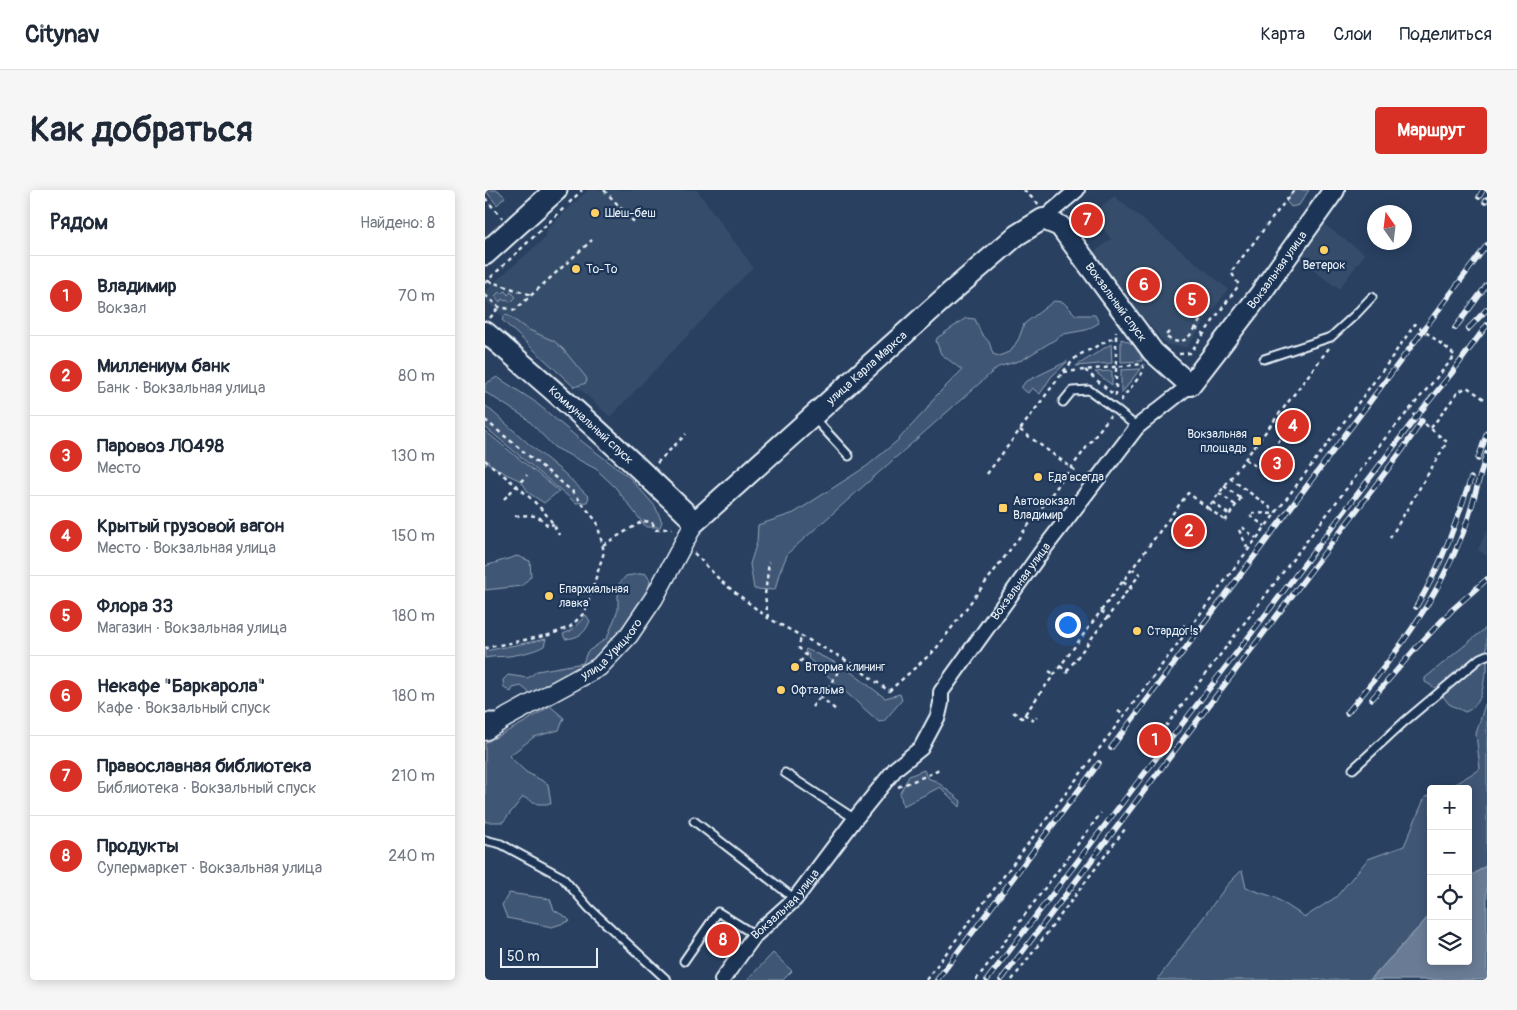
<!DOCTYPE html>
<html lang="ru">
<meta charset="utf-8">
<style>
body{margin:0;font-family:Pangolin,sans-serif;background:#f6f6f7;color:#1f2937}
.controls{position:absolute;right:15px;bottom:15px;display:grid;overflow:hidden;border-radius:5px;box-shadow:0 2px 12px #0003}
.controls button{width:45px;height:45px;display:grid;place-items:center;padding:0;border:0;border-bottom:1px solid #e0e1e3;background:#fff;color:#1f2937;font:25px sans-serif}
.compass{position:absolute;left:882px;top:15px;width:45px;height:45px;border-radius:50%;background:#fff;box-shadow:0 2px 12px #0003;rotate:346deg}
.scale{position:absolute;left:15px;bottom:12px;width:98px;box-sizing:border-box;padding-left:5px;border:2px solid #e8f1f8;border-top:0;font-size:14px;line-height:18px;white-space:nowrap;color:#e8f1f8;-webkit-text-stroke:4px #1d3557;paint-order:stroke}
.you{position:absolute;left:582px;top:434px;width:18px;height:18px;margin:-12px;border:4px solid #fff;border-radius:50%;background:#1a73e8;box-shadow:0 0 0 8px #1a73e833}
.badge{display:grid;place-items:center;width:32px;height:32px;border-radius:50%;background:#d93025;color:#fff;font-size:16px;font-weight:700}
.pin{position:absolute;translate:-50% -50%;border:2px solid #fff;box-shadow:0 1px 5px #0006}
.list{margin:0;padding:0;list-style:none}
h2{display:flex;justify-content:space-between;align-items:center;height:65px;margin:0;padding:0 20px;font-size:21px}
h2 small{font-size:16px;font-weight:400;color:#747a83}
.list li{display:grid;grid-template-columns:32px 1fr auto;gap:15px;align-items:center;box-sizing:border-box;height:80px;padding:0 20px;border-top:1px solid #e0e1e3}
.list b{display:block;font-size:19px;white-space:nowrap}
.list p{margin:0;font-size:16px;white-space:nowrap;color:#747a83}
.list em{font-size:16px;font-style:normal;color:#747a83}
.icon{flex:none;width:28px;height:28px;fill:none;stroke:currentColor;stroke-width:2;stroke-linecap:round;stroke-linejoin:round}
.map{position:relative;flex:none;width:1002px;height:790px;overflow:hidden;border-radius:5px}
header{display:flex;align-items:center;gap:30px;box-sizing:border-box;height:70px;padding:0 25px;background:#fff;border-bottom:1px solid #e0e1e3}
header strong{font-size:24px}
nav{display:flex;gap:28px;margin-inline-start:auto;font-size:18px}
.intro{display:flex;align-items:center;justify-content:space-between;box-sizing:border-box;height:120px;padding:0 30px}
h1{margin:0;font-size:35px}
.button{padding:12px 22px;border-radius:5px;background:#d93025;color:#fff;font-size:18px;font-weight:700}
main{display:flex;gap:30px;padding:0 30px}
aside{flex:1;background:#fff;border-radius:5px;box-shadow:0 2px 12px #0003}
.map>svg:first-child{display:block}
.built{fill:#364d6b}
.green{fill:#415774;stroke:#94a4b6}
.water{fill:#6b7c95;stroke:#9dabbd}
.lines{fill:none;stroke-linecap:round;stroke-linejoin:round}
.service-casing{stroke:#e8f1f8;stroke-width:11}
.minor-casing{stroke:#e8f1f8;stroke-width:18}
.tertiary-casing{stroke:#e8f1f8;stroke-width:21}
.secondary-casing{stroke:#e8f1f8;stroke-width:24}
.primary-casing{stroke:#e8f1f8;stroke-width:25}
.path{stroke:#e8f1f8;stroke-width:2.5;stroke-dasharray:4 4;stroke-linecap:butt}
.service{stroke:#1d3557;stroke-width:7}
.minor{stroke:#1d3557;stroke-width:14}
.tertiary{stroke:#1d3557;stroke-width:18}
.secondary{stroke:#1d3557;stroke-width:20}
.primary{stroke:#1d3557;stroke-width:21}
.rail-casing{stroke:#e8f1f8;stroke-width:5.5}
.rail{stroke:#1d3557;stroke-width:4;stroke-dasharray:11;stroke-linecap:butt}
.poi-dot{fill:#ffd166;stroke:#1d3557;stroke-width:2}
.labels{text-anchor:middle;stroke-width:4.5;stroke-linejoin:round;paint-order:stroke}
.poi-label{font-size:12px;fill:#e8f1f8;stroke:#1d3557;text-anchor:start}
.street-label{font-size:12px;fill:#e8f1f8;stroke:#1d3557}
</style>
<header>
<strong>Citynav</strong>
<nav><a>Карта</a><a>Слои</a><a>Поделиться</a></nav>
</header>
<div class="intro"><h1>Как добраться</h1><a class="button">Маршрут</a></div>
<main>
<aside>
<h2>Рядом<small>Найдено: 8</small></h2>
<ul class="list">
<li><span class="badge">1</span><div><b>Владимир</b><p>Вокзал</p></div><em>70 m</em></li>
<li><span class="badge">2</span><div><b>Миллениум банк</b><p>Банк · Вокзальная улица</p></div><em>80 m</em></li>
<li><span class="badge">3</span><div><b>Паровоз Л0498</b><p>Место</p></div><em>130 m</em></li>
<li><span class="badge">4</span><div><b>Крытый грузовой вагон</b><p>Место · Вокзальная улица</p></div><em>150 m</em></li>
<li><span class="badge">5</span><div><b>Флора 33</b><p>Магазин · Вокзальная улица</p></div><em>180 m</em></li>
<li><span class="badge">6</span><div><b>Некафе &quot;Баркарола&quot;</b><p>Кафе · Вокзальный спуск</p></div><em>180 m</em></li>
<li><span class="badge">7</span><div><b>Православная библиотека</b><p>Библиотека · Вокзальный спуск</p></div><em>210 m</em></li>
<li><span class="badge">8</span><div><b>Продукты</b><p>Супермаркет · Вокзальная улица</p></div><em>240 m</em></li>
</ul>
</aside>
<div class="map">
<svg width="1002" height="790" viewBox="0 0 1002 790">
<rect width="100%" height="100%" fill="#294061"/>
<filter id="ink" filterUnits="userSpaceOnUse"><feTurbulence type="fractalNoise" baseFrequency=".02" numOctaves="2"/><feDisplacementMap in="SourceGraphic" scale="10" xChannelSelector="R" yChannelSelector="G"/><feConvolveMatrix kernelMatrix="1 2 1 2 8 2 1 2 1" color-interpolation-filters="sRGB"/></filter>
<g filter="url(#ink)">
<g class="built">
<polygon points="103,0 212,0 268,77 125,227 0,110 0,102 14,88 60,48 63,38"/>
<polygon points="629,6 743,99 702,157 682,155 636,101 609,62 626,49 607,24"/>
<polygon points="836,32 880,64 854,99 810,67"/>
<polygon points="1002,339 1002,366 993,360"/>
</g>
<g class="green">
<polygon points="0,0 13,0 20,7 12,15"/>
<polygon points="810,0 824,0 814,15 806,17 801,11"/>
<polygon points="15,101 17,104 20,101 23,105 26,102 31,107 25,113 22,109 20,111 17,109 15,112 10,106"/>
<polygon points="569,111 578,112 591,125 610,125 614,133 601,140 579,144 537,170 513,177 303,363 294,384 290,400 269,399 265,374 272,352 273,335 309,323 382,276 412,251 441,220 449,208 477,180 456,164 451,151 452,148 481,128 490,129 496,143 504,152 508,164 514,166 526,161 534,148 539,134"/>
<polygon points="21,124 42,139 69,151 78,159 100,186 102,189 101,193 89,197 17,130"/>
<path d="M636,149C647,152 656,159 657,171L636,172Z"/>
<polygon points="626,154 627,173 591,176"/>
<polygon points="583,171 566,187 555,204 547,198 543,203 536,198 540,192"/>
<polygon points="655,179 636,204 636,180"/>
<polygon points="627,181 627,195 610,182"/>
<polygon points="12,187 49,211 99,253 144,287 170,316 177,332 175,337 161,337 130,297 111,279 69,257 41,228 0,202 0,194"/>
<polygon points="0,215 45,255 78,282 104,307 102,312 91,313 0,237"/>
<polygon points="0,241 74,301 59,313 44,303 36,291 21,284 3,273 0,276"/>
<polygon points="32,366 45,371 46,386 37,396 0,400 0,376"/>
<polygon points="160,383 165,390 163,404 140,438 119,456 104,476 55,501 46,504 36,496 28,498 26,502 19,498 18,490 23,485 43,488 52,481 98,473 102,462 122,448 133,420 133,395 141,386"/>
<path d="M101,425L105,431C100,444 93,448 80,449L78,444L87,440Z"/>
<path d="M1002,437V482L1000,483C998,498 997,516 980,522L964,514L952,499L940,492V488Z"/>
<path d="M61,449L59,456C48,462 36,464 24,466C16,467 8,466 0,468V461Z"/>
<polygon points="321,459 358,476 400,508 415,504 417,510 399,531 394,532 323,468 324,465 320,461"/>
<polygon points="1000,514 1002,514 1002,675 983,688 983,599 960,599 968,595 995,579 991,544"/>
<polygon points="65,516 79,528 74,540 49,547 24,566 41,582 63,594 66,614 53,614 38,607 18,632 0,632 0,553 40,532"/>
<polygon points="439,580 442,588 451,591 476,611 475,617 455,597 418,616 415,603 424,586"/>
<polygon points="946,605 946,724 885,790 672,790 743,694 757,680 761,698 789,707 820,727 851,707 883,669 919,656 940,607"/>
<polygon points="24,703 65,709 69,720 81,727 85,731 67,737 22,728 17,715"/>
<polygon points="288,763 307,781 298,790 262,790"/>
</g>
<polygon class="water" points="1002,675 1002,790 885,790 946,724 946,771 983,771 983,688"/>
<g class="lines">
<g class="service-casing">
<g id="service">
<polyline points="779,169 846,147 871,124 887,107"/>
<polyline points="578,212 587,201 604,200 630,219 652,237"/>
<polyline points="329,228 364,266"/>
<polyline points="0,527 15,527"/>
<polyline points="868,579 919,532 995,468 1002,465"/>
<polyline points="300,583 370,629"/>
<polyline points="209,631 310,709"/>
<polyline points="0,650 16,654 77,687 104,718 182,790"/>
<polyline points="199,771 233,722 270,745"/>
</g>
</g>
<g class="minor-casing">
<g id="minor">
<polyline points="558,29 592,0"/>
<path id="s1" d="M237,790L270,745L310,709L370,629L411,578L436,558L453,526L456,513V502L555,364L652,237L705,195"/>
</g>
</g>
<g class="tertiary-casing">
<g id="tertiary">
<path id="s2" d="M0,541L22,527L114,477L144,445L169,408L210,332"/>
</g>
</g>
<g class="secondary-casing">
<g id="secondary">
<path id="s3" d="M0,142C73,203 142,266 210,332L466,102L532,45L558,29L575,36L668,162L705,195L776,103L849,0"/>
</g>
</g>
<g class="primary-casing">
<polyline id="primary" points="0,64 71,0"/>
</g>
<g class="path">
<polyline points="119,0 148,31 155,25"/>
<polyline points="539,0 551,12 554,14"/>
<polyline points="0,8 17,28"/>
<polyline points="84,13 97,0"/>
<polyline points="3,91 47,105"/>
<polyline points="0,93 80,17"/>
<polyline points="0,105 14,117 30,120 107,50"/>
<polyline points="5,128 14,117"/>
<polyline points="710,137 719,144"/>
<path d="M684,142L680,146C701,162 708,140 720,123"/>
<polyline points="694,164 705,163 754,95 746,82 809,0"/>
<polyline points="600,180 629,205"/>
<polyline points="579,182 658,174 658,182 636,210 635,210"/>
<polyline points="631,206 631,141"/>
<polyline points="0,230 88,302 112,332 119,362 100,422 85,437 64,445 0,458"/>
<polyline points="946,238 973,202 982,197 1002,211"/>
<polyline points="535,240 591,281"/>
<polyline points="760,269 773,278 797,247"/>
<path d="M0,270C25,292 61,315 74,345"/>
<polyline points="172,273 201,244"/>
<polyline points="502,284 578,182 592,166 632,146"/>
<polyline points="745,288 791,322"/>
<polyline points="739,296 758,310"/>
<polyline points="734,303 753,317"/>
<polyline points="19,309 42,285"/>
<polyline points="727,312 746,326"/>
<polyline points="723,318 742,332"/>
<polyline points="767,323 790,324"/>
<path d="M30,326C46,325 53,323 63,336L69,334"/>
<polyline points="765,326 780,336"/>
<polyline points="740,331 756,308"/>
<polyline points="757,337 771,348"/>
<polyline points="754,340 763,359"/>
<polyline points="905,348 962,252 924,221"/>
<polyline points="118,355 158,331 167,332 171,340 187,338"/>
<polyline points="209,363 237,392 283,428 361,470 404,501 450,460 625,226"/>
<polyline points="638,392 647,399"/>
<polyline points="616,421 625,428"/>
<polyline points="283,428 280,405 284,372"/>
<polyline points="698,435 703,439"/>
<polyline points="315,472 321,465 314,458 316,445"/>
<polyline points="575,476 583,483"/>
<polyline points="564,481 569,484"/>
<polyline points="582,481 655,384 648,379"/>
<polyline points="335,506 353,522"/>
<polyline points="327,517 344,496 361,470"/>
<polyline points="633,521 639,525"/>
<polyline points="528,522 537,528 703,303 723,318 844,158"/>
<polyline points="539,524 549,531 552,527"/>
<polyline points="413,597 443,585 456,578"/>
<polyline points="441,790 900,177 930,134 963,159 970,166 897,252 681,536"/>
<polyline points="491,790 616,623"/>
<polyline points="527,790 640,639"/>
</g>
<use href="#service" class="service"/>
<use href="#minor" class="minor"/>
<use href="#tertiary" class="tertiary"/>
<use href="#secondary" class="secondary"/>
<use href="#primary" class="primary"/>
<g class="rail-casing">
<g id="rail">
<polyline points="994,7 998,0"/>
<polyline points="1000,12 1002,9"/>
<polyline points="970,138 1002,95"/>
<polyline points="983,139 1002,119"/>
<polyline points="993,269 1002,243"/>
<path d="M931,417C956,377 971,333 986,288"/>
<polyline points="887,509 930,459 968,419 1002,389"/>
<path d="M862,523C909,467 951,412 978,343C988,317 993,289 1002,263"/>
<polyline points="626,558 1002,55"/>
<polyline points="452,790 614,573"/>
<polyline points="502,790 932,226 966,184 1002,135"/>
<polyline points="516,790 918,259 937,231"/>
</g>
</g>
<use href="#rail" class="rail"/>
</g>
</g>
<g class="poi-dot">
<circle cx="110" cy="23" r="5"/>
<circle cx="839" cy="60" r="5"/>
<circle cx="91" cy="79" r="5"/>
<rect x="767" y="246" width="10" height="10" rx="2.5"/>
<circle cx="553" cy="287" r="5"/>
<rect x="513" y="313" width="10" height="10" rx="2.5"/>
<circle cx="64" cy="406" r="5"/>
<circle cx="652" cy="441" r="5"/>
<circle cx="310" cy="477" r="5"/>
<circle cx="296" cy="500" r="5"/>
</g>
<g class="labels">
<g class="poi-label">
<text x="120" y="27">Шеш-беш</text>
<text x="839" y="79" text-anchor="middle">Ветерок</text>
<text x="101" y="83">То-То</text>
<text x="762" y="248" text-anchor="end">Вокзальная<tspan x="762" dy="14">площадь</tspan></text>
<text x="563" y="291">Еда всегда</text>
<text x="528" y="315">Автовокзал<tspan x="528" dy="14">Владимир</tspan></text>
<text x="74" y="403">Епархиальная<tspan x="74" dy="14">лавка</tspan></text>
<text x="662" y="445">Стардог!s</text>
<text x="320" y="481">Вторма клининг</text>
<text x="306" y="504">Офтальма</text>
</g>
<g class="street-label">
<text dy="4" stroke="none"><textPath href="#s3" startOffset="1114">Вокзальная улица</textPath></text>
<text dy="4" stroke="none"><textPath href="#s3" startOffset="858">Вокзальный спуск</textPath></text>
<text dy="4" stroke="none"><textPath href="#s3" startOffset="514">улица Карла Маркса</textPath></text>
<text dy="4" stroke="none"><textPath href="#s3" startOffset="141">Коммунальный спуск</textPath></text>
<text dy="4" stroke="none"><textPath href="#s1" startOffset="504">Вокзальная улица</textPath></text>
<text dy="4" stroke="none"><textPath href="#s2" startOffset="152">улица Урицкого</textPath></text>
<text dy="4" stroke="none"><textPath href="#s1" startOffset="99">Вокзальная улица</textPath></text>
</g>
</g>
</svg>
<div class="controls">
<button>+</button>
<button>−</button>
<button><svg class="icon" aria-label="locate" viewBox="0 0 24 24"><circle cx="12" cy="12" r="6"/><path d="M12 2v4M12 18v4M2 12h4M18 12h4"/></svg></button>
<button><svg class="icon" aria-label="layers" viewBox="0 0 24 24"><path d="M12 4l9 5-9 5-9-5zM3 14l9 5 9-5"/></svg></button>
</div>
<svg class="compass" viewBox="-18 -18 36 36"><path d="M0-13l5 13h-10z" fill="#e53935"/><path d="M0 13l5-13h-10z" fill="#747a83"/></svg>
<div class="scale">50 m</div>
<div class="you"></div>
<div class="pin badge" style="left:670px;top:550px">1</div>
<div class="pin badge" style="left:704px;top:341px">2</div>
<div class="pin badge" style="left:792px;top:274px">3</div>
<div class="pin badge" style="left:808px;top:236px">4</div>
<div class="pin badge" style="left:707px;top:110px">5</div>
<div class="pin badge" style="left:659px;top:95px">6</div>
<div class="pin badge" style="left:602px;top:30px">7</div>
<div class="pin badge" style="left:238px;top:750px">8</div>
</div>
</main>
